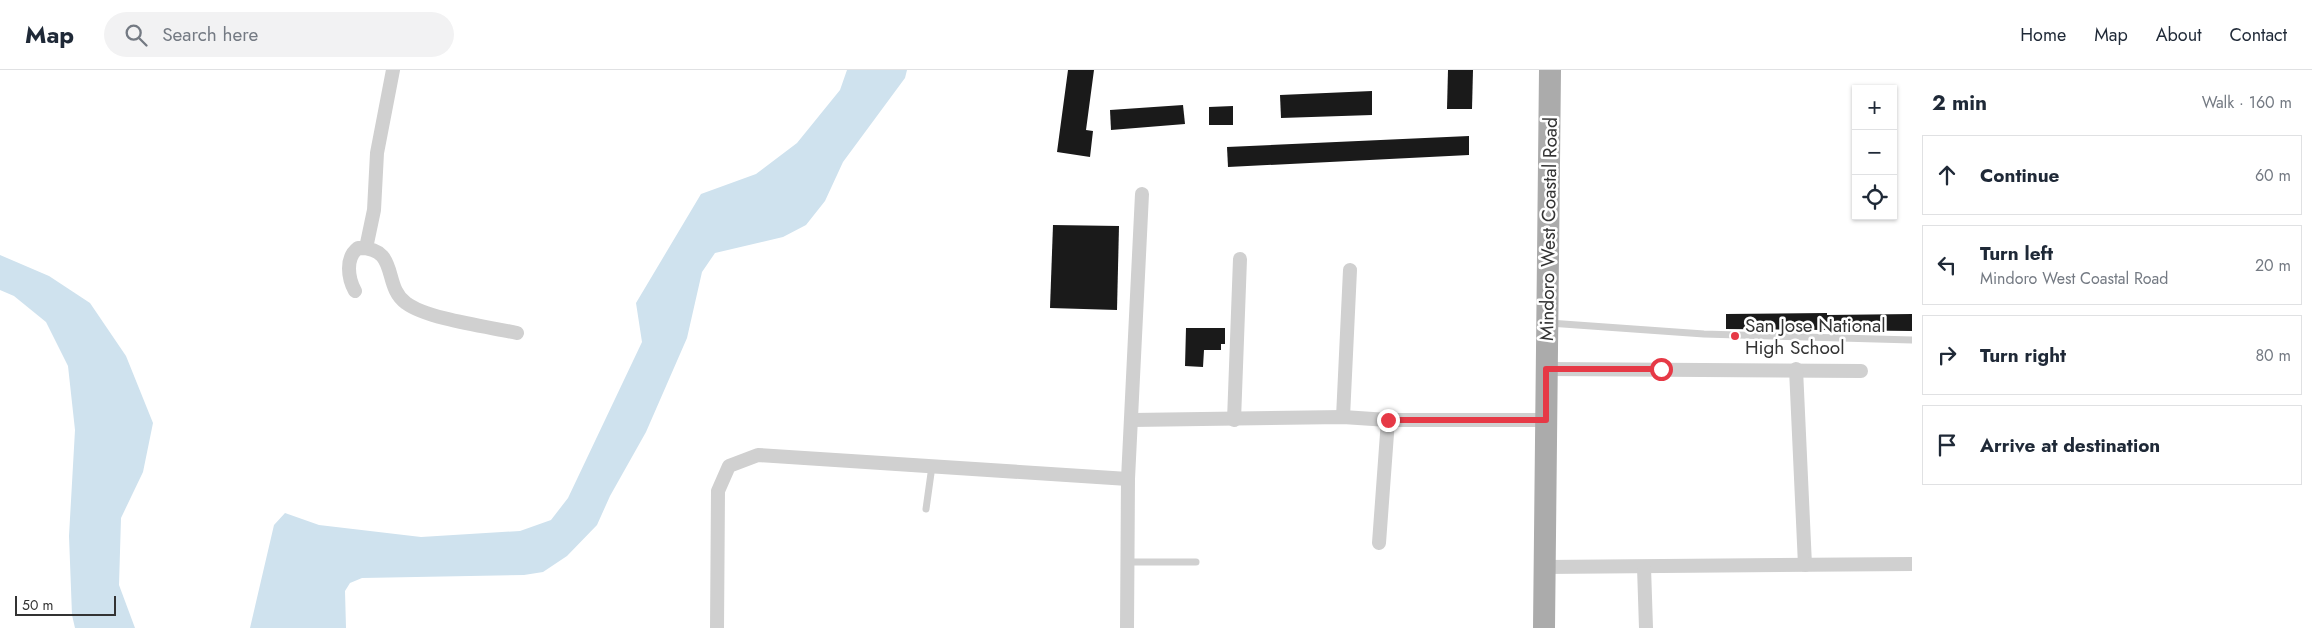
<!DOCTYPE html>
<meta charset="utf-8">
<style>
body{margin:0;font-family:Jost,sans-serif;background:#f2f2f3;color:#1f2937}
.controls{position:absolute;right:15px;top:15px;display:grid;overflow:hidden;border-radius:0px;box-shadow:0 1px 4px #0004}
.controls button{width:45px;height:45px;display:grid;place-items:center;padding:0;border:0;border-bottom:1px solid #e0e1e3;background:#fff;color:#1f2937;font:25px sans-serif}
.scale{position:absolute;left:15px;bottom:12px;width:101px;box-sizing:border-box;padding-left:5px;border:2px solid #333;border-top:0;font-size:14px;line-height:18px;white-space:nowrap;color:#333;-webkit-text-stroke:4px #fff;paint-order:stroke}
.stop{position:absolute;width:15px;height:15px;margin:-11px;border:4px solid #e63946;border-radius:50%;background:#fff}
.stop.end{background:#e63946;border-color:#fff;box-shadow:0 1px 5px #0008}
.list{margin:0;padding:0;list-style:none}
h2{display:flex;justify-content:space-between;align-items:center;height:65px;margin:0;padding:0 20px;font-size:21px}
h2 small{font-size:16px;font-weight:400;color:#747a83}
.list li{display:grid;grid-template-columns:32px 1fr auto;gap:15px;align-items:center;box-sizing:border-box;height:80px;margin:0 10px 10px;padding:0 10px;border:1px solid #e0e1e3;border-radius:0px}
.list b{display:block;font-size:19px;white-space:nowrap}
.list p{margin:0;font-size:16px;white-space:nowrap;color:#747a83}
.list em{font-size:16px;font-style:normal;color:#747a83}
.icon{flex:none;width:28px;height:28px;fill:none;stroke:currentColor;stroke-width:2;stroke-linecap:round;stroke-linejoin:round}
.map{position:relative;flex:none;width:1912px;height:558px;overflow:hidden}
header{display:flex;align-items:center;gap:30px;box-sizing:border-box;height:70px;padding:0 25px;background:#fff;border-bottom:1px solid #e0e1e3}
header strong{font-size:24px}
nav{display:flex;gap:28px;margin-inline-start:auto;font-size:18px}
.search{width:350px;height:45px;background:#f2f2f3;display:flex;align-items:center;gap:12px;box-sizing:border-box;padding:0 18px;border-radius:28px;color:#747a83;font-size:19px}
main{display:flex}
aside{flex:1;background:#fff}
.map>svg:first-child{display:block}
.water{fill:#cfe2ee}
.building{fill:#1a1a1a}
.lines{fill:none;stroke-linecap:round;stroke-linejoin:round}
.lane{stroke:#d0d0d0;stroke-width:7}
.street{stroke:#d0d0d0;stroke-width:14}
.primary{stroke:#ababab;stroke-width:22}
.route{stroke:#e63946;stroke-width:6}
.poi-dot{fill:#e63946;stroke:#fff;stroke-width:2}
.labels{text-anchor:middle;stroke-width:5;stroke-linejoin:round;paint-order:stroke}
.street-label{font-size:19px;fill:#333;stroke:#fff}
.poi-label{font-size:19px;fill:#333;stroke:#fff;text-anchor:start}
</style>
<header>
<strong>Map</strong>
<div class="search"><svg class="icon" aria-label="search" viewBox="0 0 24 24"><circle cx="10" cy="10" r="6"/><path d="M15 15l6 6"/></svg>Search here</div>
<nav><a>Home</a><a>Map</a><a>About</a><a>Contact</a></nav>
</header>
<main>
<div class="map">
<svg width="1912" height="558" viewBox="0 0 1912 558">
<rect width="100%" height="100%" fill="#fff"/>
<g class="water">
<polygon points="847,0 907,0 905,8 843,92 825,131 806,155 783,167 715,183 702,202 687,268 646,362 610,426 597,455 567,486 543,502 524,505 362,508 350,513 345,521 346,558 250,558 274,455 285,443 319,455 421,467 520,461 551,450 568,428 642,272 636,233 701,124 756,104 797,73 840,20"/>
<polygon points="0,185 49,206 90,233 126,286 153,353 143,402 121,448 119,515 135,558 75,558 72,545 69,466 75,360 68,296 46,252 14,226 0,220"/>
</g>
<g class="building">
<polygon points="1068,0 1094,0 1086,60 1093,61 1090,87 1057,82"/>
<polygon points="1448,0 1473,0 1472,39 1447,39"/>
<polygon points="1372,21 1372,45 1281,48 1280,25"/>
<polygon points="1183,35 1185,54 1111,60 1110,40"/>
<polygon points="1233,36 1233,55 1209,55 1209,37"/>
<polygon points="1469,66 1469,85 1228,97 1227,77"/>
<polygon points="1053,155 1119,156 1117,240 1050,238"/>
<polygon points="1827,243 1827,245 1912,244 1912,261 1726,259 1726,244"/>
<polygon points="1186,258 1225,258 1225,274 1221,274 1221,280 1204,280 1203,297 1185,296"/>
</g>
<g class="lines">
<g class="lane">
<polyline points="1549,253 1704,264 1912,270"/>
<polyline points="926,439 932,396"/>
<polyline points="1127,492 1196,492"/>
</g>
<g class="street">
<polyline points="366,178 374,140 377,83 393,0"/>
<path d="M355,221C348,208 345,188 358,178C400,177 382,216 406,233C427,249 490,257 517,263"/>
<polyline points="1546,299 1861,301"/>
<polyline points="1796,299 1805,495"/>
<polyline points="1343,347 1350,200"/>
<polyline points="1132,350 1343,347 1388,350 1546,350"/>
<polyline points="1234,350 1240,189"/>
<polyline points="1379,473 1388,350"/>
<polyline points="1545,497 1912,494"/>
<polyline points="1644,497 1646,558"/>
<polyline points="717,558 718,421 729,396 758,385 1128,409"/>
<polyline points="1127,558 1128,409 1142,124"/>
</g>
<polyline class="primary" points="1544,558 1550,0"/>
</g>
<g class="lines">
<polyline class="route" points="1388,350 1546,350 1546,299 1661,299"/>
</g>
<circle class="poi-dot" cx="1735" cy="266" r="5"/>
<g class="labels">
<g class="street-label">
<text transform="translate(1548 159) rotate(-89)" y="7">Mindoro West Coastal Road</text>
</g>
<g class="poi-label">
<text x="1745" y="262">San Jose National<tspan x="1745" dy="22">High School</tspan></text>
</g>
</g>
</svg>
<div class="controls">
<button>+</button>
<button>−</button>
<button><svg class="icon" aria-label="locate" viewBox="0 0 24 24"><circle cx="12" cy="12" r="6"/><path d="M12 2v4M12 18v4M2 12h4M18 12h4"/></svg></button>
</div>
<div class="scale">50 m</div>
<div class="stop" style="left:1661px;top:299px"></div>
<div class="stop end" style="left:1388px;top:350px"></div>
</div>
<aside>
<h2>2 min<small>Walk · 160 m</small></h2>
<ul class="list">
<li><svg class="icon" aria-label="ahead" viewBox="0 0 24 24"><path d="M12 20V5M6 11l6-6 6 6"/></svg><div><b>Continue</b></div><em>60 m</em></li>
<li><svg class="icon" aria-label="left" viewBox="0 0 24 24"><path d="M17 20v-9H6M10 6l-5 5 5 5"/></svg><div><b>Turn left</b><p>Mindoro West Coastal Road</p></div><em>20 m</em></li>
<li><svg class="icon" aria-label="right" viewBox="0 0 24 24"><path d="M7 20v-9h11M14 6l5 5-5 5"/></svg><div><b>Turn right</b></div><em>80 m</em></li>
<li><svg class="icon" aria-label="arrive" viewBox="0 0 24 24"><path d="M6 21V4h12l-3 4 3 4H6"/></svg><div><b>Arrive at destination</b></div></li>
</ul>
</aside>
</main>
